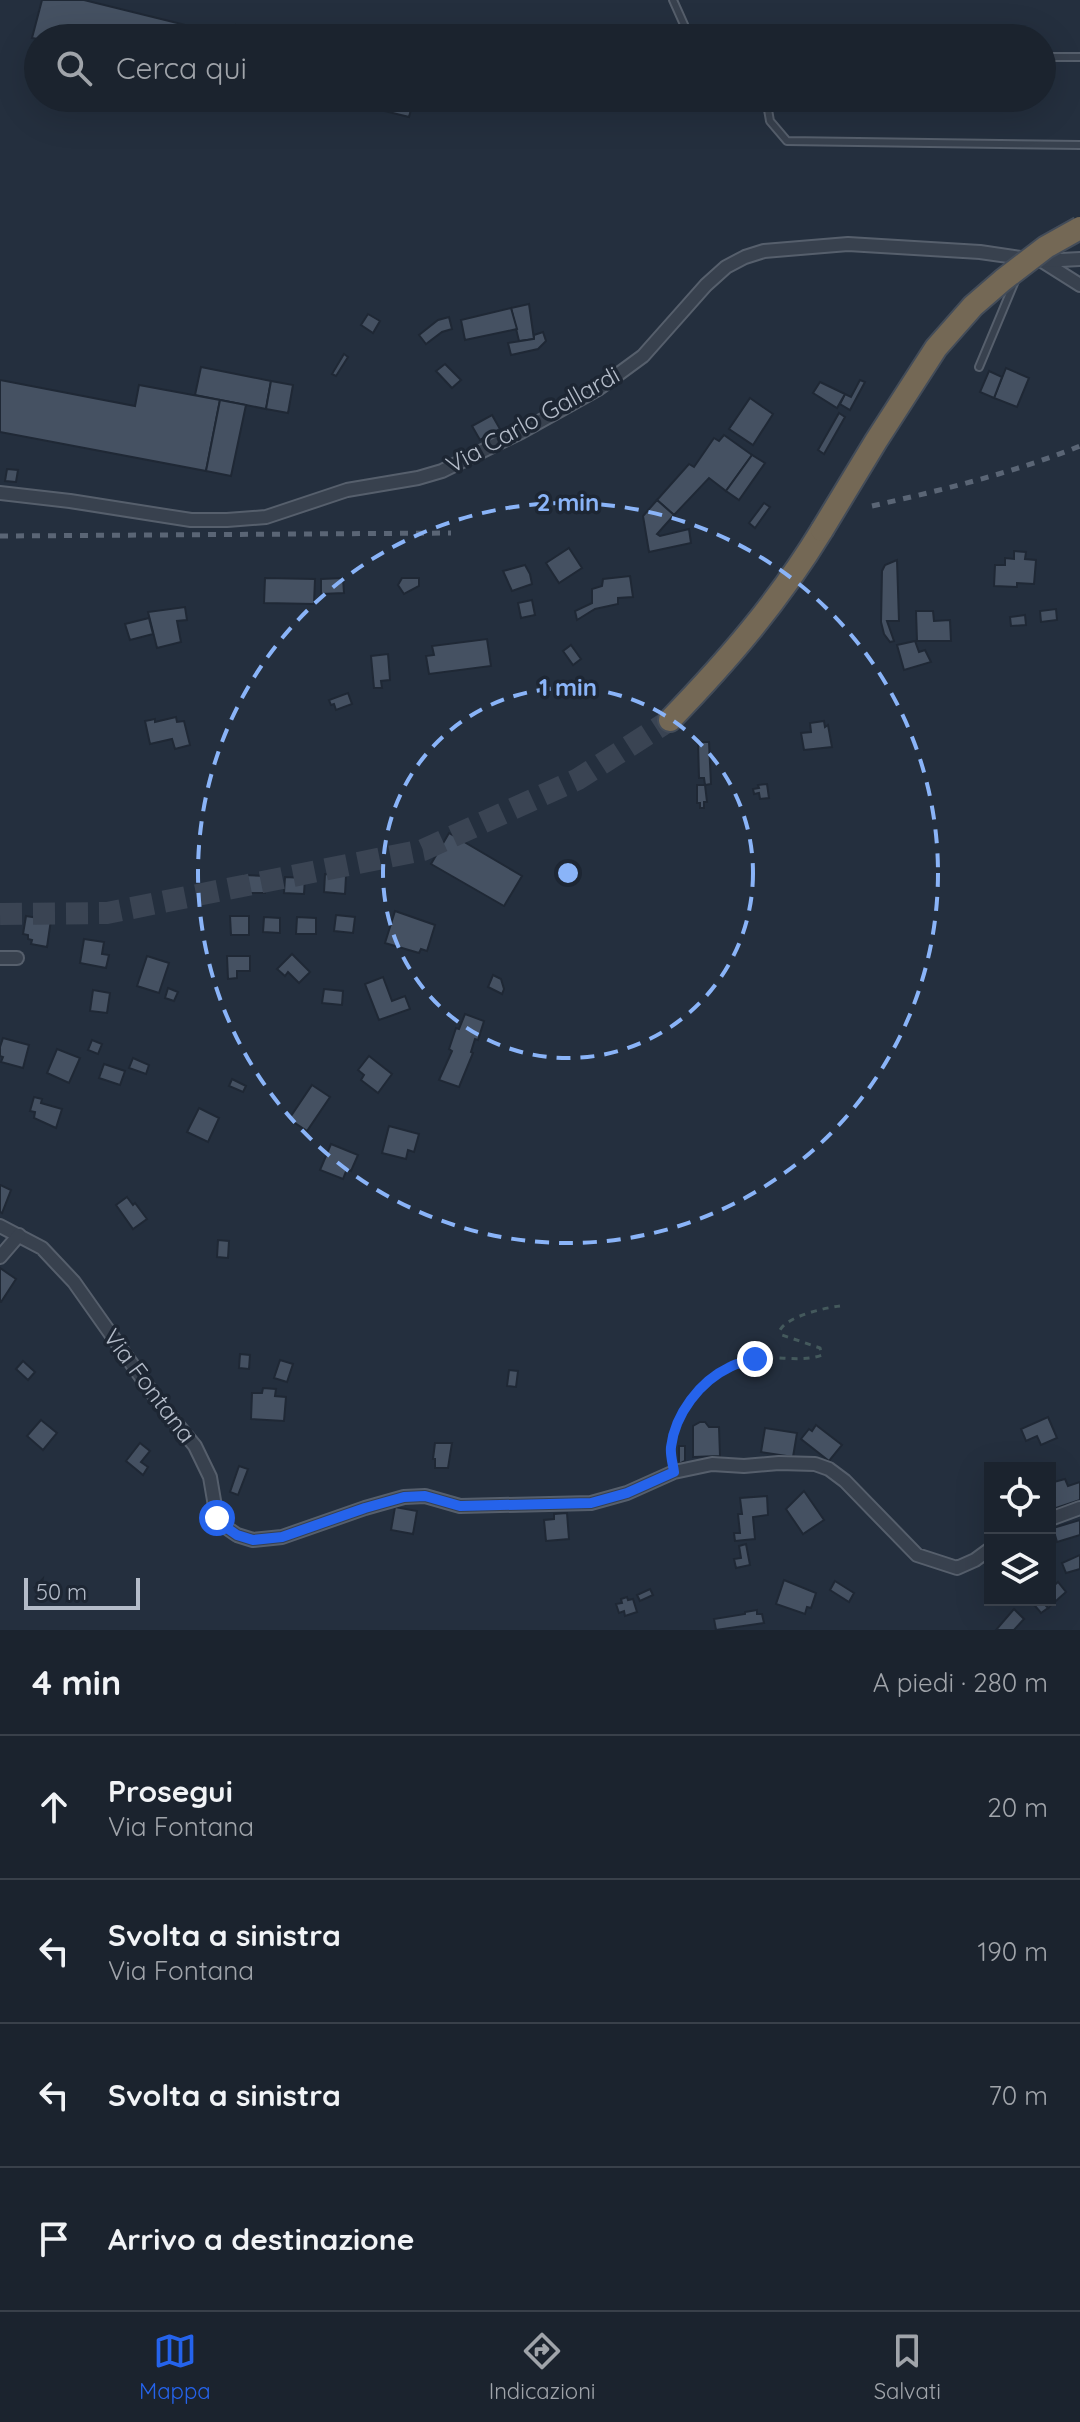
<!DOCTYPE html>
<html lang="it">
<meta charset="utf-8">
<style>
body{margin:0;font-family:Quicksand,sans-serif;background:#242b36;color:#f1f3f6}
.controls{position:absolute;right:24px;bottom:24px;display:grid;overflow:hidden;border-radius:0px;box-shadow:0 8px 32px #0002}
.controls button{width:72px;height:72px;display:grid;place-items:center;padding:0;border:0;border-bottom:2px solid #39404a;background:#1b232e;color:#f1f3f6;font:40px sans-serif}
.scale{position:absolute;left:24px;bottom:20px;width:116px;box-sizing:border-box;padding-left:8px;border:4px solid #b4bcc9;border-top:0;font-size:22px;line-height:28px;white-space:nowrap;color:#b4bcc9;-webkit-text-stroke:6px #1d2633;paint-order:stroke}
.stop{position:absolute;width:24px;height:24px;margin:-18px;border:6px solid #2563eb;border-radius:50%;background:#fff}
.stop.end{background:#2563eb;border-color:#fff;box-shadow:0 2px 8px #0008}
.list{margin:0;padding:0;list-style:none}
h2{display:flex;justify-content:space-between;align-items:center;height:104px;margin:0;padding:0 32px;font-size:34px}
h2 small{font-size:26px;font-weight:400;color:#a0a4aa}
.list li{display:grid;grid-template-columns:52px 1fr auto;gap:24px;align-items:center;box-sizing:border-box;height:144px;padding:0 32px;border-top:2px solid #39404a}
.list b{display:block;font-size:30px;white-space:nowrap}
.list p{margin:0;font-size:26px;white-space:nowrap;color:#a0a4aa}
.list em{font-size:26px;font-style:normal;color:#a0a4aa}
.icon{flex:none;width:44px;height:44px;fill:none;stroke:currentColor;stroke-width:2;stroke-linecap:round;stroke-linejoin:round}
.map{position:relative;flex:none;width:1080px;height:1630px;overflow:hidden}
.search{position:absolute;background:#1b232e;box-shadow:0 8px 32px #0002;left:24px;right:24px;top:24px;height:88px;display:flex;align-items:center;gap:20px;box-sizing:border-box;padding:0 28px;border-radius:44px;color:#a0a4aa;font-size:30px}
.sheet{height:680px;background:#1b232e}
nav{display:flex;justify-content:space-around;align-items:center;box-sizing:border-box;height:112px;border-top:2px solid #39404a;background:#1b232e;font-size:22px;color:#a0a4aa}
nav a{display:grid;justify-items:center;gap:4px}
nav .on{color:#2563eb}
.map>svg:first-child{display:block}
.building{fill:#455162;stroke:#1f2835;stroke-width:2}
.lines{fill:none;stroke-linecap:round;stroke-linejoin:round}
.highway-tunnel{stroke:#3a4453;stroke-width:22;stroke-dasharray:22 11;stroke-linecap:butt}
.lane-casing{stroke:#565f6c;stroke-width:10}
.street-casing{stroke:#565f6c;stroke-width:16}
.highway-casing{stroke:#434c59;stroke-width:26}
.path{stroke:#44595c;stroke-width:3;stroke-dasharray:6 6;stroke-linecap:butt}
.lane{stroke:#38414e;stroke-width:6}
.street{stroke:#38414e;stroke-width:12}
.highway{stroke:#746855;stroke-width:22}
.rail{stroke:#5a6575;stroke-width:5;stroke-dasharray:8 8;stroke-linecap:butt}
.highway-bridge-casing{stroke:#434c59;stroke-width:26;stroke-linecap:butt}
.highway-bridge{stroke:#746855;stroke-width:22}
.route{stroke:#2563eb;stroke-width:10}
.ring{fill:none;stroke:#8ab4f8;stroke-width:4;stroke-dasharray:14 10}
.labels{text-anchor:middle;stroke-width:7;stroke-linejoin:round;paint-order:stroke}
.street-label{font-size:24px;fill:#b4bcc9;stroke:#1d2633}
.centre{fill:#8ab4f8;stroke:#1d2633;stroke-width:4}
.ring-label{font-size:24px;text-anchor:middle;font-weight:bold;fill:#8ab4f8;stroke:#1d2633;stroke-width:7;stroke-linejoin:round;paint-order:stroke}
</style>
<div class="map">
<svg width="1080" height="1630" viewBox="0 0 1080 1630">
<rect width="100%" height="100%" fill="#242f3e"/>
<g class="building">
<polygon points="42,0 84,0 234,37 236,25 290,38 38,39 32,38"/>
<polygon points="332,98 414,98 409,117"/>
<polygon points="529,304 534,339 519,341 511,308"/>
<polygon points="511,308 517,329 465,340 461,320"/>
<polygon points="368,314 380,321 373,333 361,325"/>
<polygon points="449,317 452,329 442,332 426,344 419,335 438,320"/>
<polygon points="543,332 546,341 538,349 511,355 508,343 534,339 534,335"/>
<polygon points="344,354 348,357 336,376 332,374"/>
<polygon points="445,364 461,380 452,388 436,371"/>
<polygon points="201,367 271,381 266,409 195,395"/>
<polygon points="1006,368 1029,378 1017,407 994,398"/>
<polygon points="989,371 1002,377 994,398 980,392"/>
<polygon points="0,380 135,406 139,385 220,400 206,471 0,432"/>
<polygon points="860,380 865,382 850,410 840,404 845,394 851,397"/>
<polygon points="271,381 293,385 288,413 266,409"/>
<polygon points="820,382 845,394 837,408 813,393"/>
<polygon points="750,398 773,414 753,445 729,429"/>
<polygon points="220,400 246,405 231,476 206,471"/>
<polygon points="839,413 845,417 824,454 818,450"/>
<polygon points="492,415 500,429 480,440 472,426"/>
<polygon points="724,435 752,455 726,491 709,478 674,515 657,500 689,464 694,467 714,438 719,441"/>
<polygon points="752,455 765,463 739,500 726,491"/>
<polygon points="7,469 18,470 16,482 5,481"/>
<polygon points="657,500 674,515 657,534 660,536 689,529 691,543 649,552 643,516"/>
<polygon points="764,503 770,507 755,528 749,523"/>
<polygon points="569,548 582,568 559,583 546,563"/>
<polygon points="1014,551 1026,552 1025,559 1036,560 1034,584 1017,583 1017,587 994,586 995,565 1005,565 1005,558 1014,559"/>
<polygon points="897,560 899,621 887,621 894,641 890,642 884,634 881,622 882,571 885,565"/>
<polygon points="525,565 530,574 532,584 512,591 503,571"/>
<polygon points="630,576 633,597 618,598 618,604 595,609 577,620 575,611 592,603 592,589 602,586 603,579"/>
<polygon points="265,578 315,579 314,604 264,603"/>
<polygon points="343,578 344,593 321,594 321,579"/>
<polygon points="402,578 419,578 419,586 404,594 398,585"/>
<polygon points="532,600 535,615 521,618 518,603"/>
<polygon points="185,607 187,620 177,621 181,642 157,648 148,612"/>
<polygon points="1056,609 1057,620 1041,622 1040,611"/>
<polygon points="916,611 933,611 934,621 950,620 951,641 917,641"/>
<polygon points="1025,615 1026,625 1011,626 1010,617"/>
<polygon points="149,618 153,634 130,640 125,624"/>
<polygon points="487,639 491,666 429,674 426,656 434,655 432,646"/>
<polygon points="915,641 919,652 925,650 931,662 904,670 897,645"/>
<polygon points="571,645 581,659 573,665 563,651"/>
<polygon points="388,654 390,680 381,681 382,688 374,688 371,656"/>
<polygon points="348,693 352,704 336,710 334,704 331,705 329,700"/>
<polygon points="176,717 177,722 184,721 190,745 175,749 172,739 150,744 145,721 155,719 155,722"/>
<polygon points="824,721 825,727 828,725 832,747 804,750 801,733 811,732 810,723"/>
<polygon points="698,742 709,742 711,784 705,785 704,778 699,778"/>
<polygon points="767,784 769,798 760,799 759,793 754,794 753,789 759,788 758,785"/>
<polygon points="697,785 705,785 707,802 704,802 704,808 700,808 700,803 697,803"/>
<polygon points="449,833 522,876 504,906 431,864"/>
<polygon points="325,874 346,876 345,894 324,892"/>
<polygon points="244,875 266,876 265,893 244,893"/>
<polygon points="285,877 305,878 304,894 284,893"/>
<polygon points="395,911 435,925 427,951 421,949 419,953 385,943"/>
<polygon points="336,915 355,917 353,933 334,931"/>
<polygon points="26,916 51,920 47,947 31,944 32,940 28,939 28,935 23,934"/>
<polygon points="230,916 249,916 249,935 231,935"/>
<polygon points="264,917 280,918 280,933 263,932"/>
<polygon points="297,917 316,918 316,934 296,934"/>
<polygon points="84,939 104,942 102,954 109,955 106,968 80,963"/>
<polygon points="292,954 310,972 299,983 288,972 285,976 277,969"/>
<polygon points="147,956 169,963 159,993 137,986"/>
<polygon points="227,956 250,956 250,971 237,971 237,978 228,979"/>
<polygon points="493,975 501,979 504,989 502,994 488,987"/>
<polygon points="383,977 392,1001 405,996 410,1009 379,1020 365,984"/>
<polygon points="168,988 178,992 174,1001 165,998"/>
<polygon points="324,989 343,991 342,1005 322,1003"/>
<polygon points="93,990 110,993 107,1013 90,1011"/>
<polygon points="465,1014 484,1021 478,1040 475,1039 471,1052 473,1053 459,1087 439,1080 452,1051 449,1049 456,1028 459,1029"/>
<polygon points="3,1038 29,1045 23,1068 1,1062 3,1057 0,1056 0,1047"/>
<polygon points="92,1040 102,1044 98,1054 88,1050"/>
<polygon points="57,1049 80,1058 69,1083 47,1073"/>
<polygon points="369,1056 392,1074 378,1093 361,1080 364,1075 358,1070"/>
<polygon points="133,1058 149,1065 146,1074 129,1068"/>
<polygon points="104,1064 125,1071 120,1085 99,1078"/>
<polygon points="232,1079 246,1086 243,1092 229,1086"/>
<polygon points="312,1085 330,1097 307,1131 289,1119"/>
<polygon points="34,1097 42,1099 41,1103 62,1109 56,1128 34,1118 35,1112 30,1111"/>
<polygon points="199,1108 219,1118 208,1142 187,1132"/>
<polygon points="389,1126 419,1134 414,1152 408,1150 406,1159 382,1153"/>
<polygon points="331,1144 358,1155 351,1171 347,1169 343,1179 320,1170"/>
<polygon points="0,1185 11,1190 2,1213 0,1212"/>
<polygon points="127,1197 133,1205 135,1203 147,1219 133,1229 116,1205"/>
<polygon points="218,1240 229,1241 228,1258 217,1257"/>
<polygon points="0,1268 16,1279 1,1302 0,1302"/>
<polygon points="240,1354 250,1355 249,1369 239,1368"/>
<polygon points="280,1360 293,1364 287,1382 274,1378"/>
<polygon points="23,1361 35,1372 28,1380 16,1369"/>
<polygon points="509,1370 518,1371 516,1387 507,1386"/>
<polygon points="263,1388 276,1389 275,1396 286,1397 284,1421 251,1419 252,1393 262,1393"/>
<polygon points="1048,1417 1057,1438 1041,1445 1037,1436 1026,1441 1021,1429"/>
<polygon points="41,1420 57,1433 43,1450 27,1436"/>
<polygon points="700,1422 705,1422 709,1427 719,1427 720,1456 693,1457 693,1426"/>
<polygon points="816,1425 842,1445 829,1461 801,1439 809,1429 812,1431"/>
<polygon points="765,1428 797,1433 793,1457 761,1452"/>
<polygon points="140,1443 150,1451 141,1462 148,1467 143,1475 126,1461"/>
<polygon points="435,1443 452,1443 448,1468 435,1468 435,1459 433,1459"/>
<polygon points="679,1446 685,1446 685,1461 679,1464"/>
<polygon points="239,1466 248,1469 238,1495 230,1492"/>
<polygon points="1065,1479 1068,1486 1080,1482 1080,1500 1050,1510 1050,1483"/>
<polygon points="804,1491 824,1520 803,1534 786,1509"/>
<polygon points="767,1496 768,1515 753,1517 755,1539 735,1541 734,1533 740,1533 738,1514 742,1514 740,1498"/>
<polygon points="395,1507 417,1511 413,1534 391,1530"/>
<polygon points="567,1513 569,1539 546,1541 544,1520 554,1519 554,1514"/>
<polygon points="1080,1520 1080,1535 1057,1542 1053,1528"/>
<polygon points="746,1544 750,1565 736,1568 734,1559 741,1558 739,1546"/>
<polygon points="1080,1555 1080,1569 1066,1573 1062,1563"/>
<polygon points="784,1580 816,1593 811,1608 807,1607 805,1614 776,1604"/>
<polygon points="835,1581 854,1593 849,1602 830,1590"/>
<polygon points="1058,1582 1066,1592 1048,1608 1041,1600 1050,1600 1050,1589"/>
<polygon points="650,1589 653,1595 640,1601 637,1595"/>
<polygon points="627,1597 628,1600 633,1599 637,1612 625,1616 624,1611 619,1613 616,1604 622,1603 621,1599"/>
<polygon points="1025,1600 1041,1600 1048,1608 1041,1613 1031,1601 1029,1603"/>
<polygon points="1014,1609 1024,1619 1014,1630 996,1630"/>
<polygon points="757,1610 757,1614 762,1614 764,1623 716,1630 714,1619 745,1614 745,1612"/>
</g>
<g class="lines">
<polyline class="highway-tunnel" points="0,914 107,913 423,850 578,779 670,720"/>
<g class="lane-casing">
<g id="lane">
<polyline points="673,0 690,38"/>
<polyline points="1042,57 1080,57"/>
<polyline points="766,98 770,121 787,141 1080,145"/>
<polyline points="979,367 1015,281"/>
</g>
</g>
<g class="street-casing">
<g id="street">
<polyline points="1042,261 1080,285"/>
<polyline points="0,493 70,501 191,520 227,520 266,517 347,490 418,478 442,471 521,432 598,389 643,356 706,285 726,267 745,257 764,251 848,244 980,252 1042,261 1080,259"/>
<polyline points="0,958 17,958"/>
<polyline points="0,1226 42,1248 74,1282 158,1401 195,1446 210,1477 217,1518 224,1526 237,1535 253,1540 282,1537 365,1508 404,1497 425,1496 460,1506 591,1503 627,1493 674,1472 712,1464 744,1466 779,1463 815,1464 829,1469 845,1481 917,1555 957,1568 975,1560 990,1549"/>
<polyline points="0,1257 19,1235"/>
<polyline points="1050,1519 1080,1508"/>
</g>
</g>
<g class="highway-casing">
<path id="highway" d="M670,720C728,660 778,602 822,530"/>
</g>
<path class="path" d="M672,1461C666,1413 710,1368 754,1359C776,1355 801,1363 822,1355L820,1348L782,1335L780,1330C788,1316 824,1308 840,1306"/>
<use href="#lane" class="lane"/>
<use href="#street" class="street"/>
<use href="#highway" class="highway"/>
<g class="rail">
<path d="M872,506C942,490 1013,473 1080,446"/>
<polyline points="0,536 451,533"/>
</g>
<g class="highway-bridge-casing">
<polyline id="highway-bridge" points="822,530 876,441 936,348 973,306 1003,280 1046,247 1080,228"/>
</g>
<use href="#highway-bridge" class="highway-bridge"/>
</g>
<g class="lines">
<path class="route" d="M217,1518L224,1526L237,1535L253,1540L282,1537L365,1508L404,1497L425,1496L460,1506L591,1503L627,1493L674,1472C673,1464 670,1455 671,1447C675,1414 700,1381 730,1367C737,1363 747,1362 755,1359"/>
</g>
<g class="ring">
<circle cx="568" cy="873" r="185"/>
<circle cx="568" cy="873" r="370"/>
</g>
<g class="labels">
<g class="street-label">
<text transform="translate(533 420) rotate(-29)" y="8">Via Carlo Gallardi</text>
<text transform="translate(149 1386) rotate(53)" y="8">Via Fontana</text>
</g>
</g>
<circle cx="568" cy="873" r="12" class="centre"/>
<g class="ring-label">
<text x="568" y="511">2 min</text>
<text x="568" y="696">1 min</text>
</g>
</svg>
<div class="controls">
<button><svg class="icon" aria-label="locate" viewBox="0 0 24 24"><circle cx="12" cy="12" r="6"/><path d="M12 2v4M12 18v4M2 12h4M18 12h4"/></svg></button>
<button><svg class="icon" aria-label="layers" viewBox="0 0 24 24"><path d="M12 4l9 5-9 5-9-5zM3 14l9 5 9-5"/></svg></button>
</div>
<div class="scale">50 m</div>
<div class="stop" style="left:217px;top:1518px"></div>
<div class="stop end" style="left:755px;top:1359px"></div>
<div class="search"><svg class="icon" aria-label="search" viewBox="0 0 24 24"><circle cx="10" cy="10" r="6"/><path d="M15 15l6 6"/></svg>Cerca qui</div>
</div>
<section class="sheet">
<h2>4 min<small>A piedi · 280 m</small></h2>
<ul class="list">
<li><svg class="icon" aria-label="ahead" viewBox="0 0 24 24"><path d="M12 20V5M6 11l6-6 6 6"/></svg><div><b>Prosegui</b><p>Via Fontana</p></div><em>20 m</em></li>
<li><svg class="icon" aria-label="left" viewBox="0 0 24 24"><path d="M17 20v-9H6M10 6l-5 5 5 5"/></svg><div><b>Svolta a sinistra</b><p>Via Fontana</p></div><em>190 m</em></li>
<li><svg class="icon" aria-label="left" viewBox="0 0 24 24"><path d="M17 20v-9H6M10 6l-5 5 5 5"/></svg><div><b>Svolta a sinistra</b></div><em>70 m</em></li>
<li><svg class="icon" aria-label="arrive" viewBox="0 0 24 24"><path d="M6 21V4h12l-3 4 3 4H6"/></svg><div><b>Arrivo a destinazione</b></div></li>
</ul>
</section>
<nav>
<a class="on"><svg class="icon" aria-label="map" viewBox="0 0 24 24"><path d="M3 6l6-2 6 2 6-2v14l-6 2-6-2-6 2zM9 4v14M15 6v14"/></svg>Mappa</a>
<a><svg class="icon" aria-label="directions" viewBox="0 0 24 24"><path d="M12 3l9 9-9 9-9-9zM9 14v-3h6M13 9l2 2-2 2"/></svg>Indicazioni</a>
<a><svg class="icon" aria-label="saved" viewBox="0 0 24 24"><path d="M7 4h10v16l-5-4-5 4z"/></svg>Salvati</a>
</nav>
